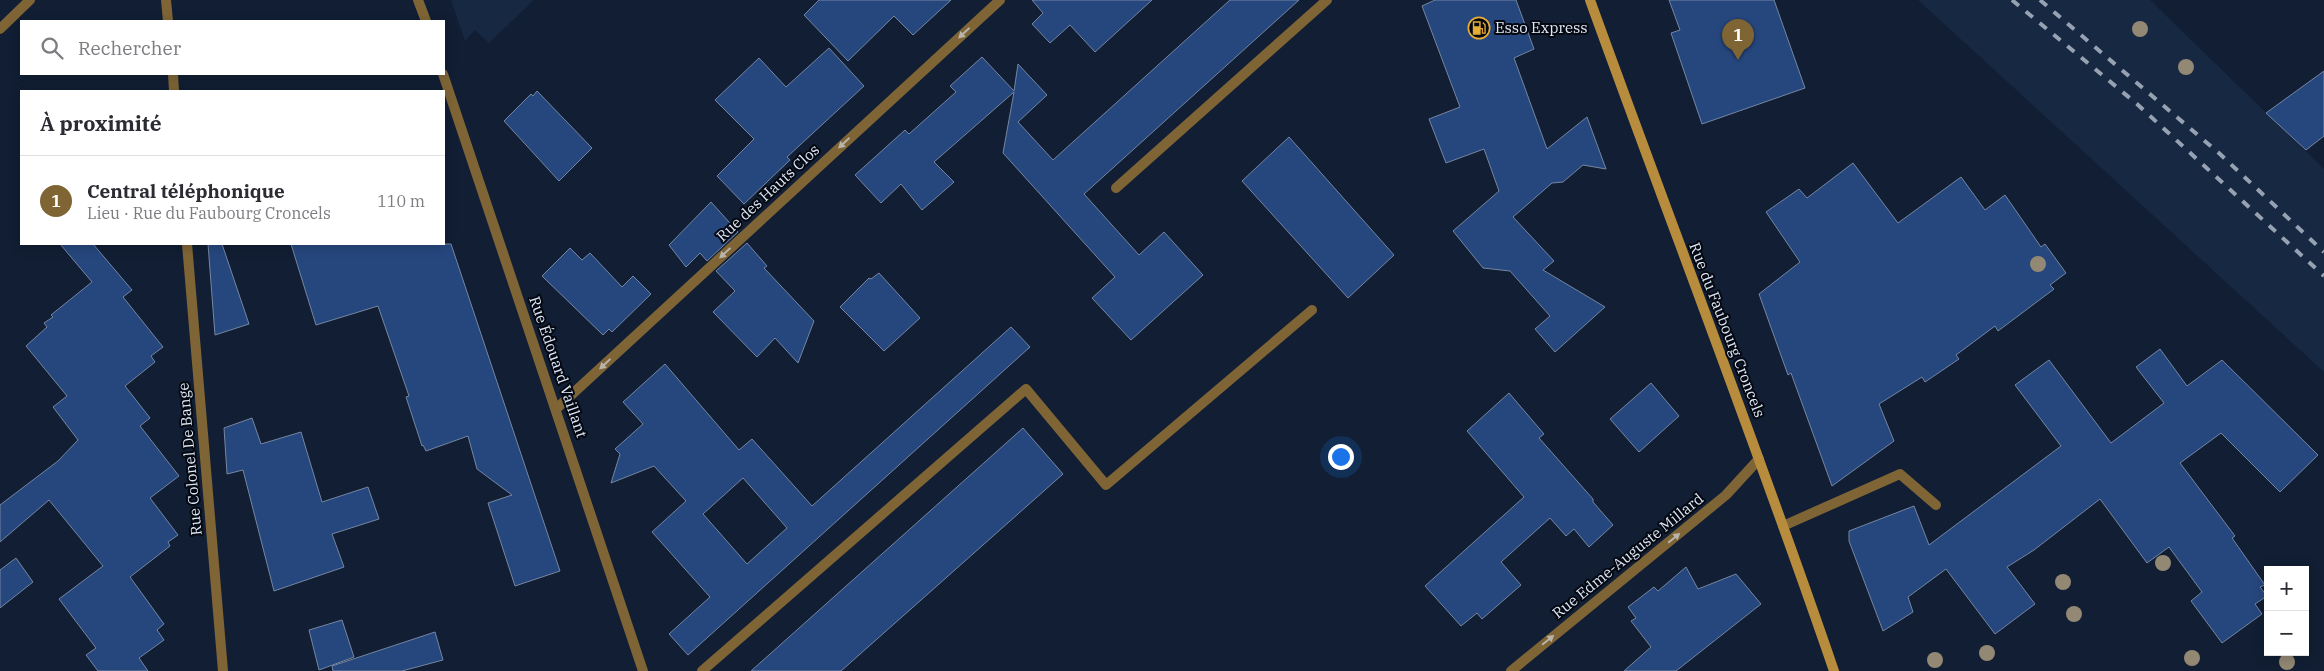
<!DOCTYPE html>
<html lang="fr">
<meta charset="utf-8">
<style>
body{margin:0;font-family:"IBM Plex Serif",serif;background:#f7f7f7;color:#2b2b33}
.controls{position:absolute;right:15px;bottom:15px;display:grid;overflow:hidden;border-radius:0px;box-shadow:0 2px 12px #0003}
.controls button{width:45px;height:45px;display:grid;place-items:center;padding:0;border:0;border-bottom:1px solid #e1e1e2;background:#fff;color:#2b2b33;font:25px sans-serif}
.you{position:absolute;left:1340px;top:456px;width:18px;height:18px;margin:-12px;border:4px solid #fff;border-radius:50%;background:#1a73e8;box-shadow:0 0 0 8px #1a73e833}
.badge{display:grid;place-items:center;width:32px;height:32px;border-radius:50%;background:#7f6534;color:#fff;font-size:16px;font-weight:700}
.pin{position:absolute;translate:-50% -41px;filter:drop-shadow(0 1px 2px #0008)}
.pin::after{content:'';position:absolute;top:26px;width:18px;height:15px;background:inherit;clip-path:polygon(0 0,100% 0,50% 100%)}
.list{margin:0;padding:0;list-style:none}
h2{display:flex;justify-content:space-between;align-items:center;height:65px;margin:0;padding:0 20px;font-size:21px}
h2 small{font-size:16px;font-weight:400;color:#7c7c81}
.list li{display:grid;grid-template-columns:32px 1fr auto;gap:15px;align-items:center;box-sizing:border-box;height:90px;padding:0 20px;border-top:1px solid #e1e1e2}
.list b{display:block;font-size:19px;white-space:nowrap}
.list p{margin:0;font-size:16px;white-space:nowrap;color:#7c7c81}
.list em{font-size:16px;font-style:normal;color:#7c7c81}
.icon{flex:none;width:28px;height:28px;fill:none;stroke:currentColor;stroke-width:2;stroke-linecap:round;stroke-linejoin:round}
.map{position:relative;flex:none;width:2324px;height:671px;overflow:hidden}
.search{position:absolute;background:#fff;box-shadow:0 2px 12px #0003;left:20px;top:20px;width:425px;height:55px;display:flex;align-items:center;gap:12px;box-sizing:border-box;padding:0 18px;border-radius:0px;color:#7c7c81;font-size:19px}
.panel{position:absolute;background:#fff;box-shadow:0 2px 12px #0003;left:20px;top:90px;width:425px;height:155px;border-radius:0px}
.map>svg:first-child{display:block}
.built{fill:#172842}
.building{fill:#26477e;stroke:#7586a1;fill-rule:evenodd}
.lines{fill:none;stroke-linecap:round;stroke-linejoin:round}
.lane{stroke:#7f6536;stroke-width:10}
.street{stroke:#7f6536;stroke-width:10}
.secondary{stroke:#b78d3d;stroke-width:10}
.rail{stroke:#96a1b2;stroke-width:4;stroke-dasharray:9 9;stroke-linecap:butt}
.tree{fill:#938873}
.oneway{fill:#b9b4aa}
.labels{text-anchor:middle;stroke-width:4;stroke-linejoin:round;paint-order:stroke}
.poi-label{font-size:15px;fill:#dfe8f7;stroke:#040811;text-anchor:start}
.street-label{font-size:15px;fill:#dfe8f7;stroke:#040811}
</style>
<div class="map">
<svg width="2324" height="671" viewBox="0 0 2324 671">
<rect width="100%" height="100%" fill="#111e33"/>
<g class="built">
<polygon points="451,0 534,0 489,43 475,30 465,41"/>
<polygon points="1918,0 2150,0 2324,169 2324,372"/>
</g>
<g class="building">
<polygon points="819,0 951,0 913,35 894,16 848,61 804,15"/>
<polygon points="1032,0 1152,0 1095,52 1070,25 1050,43 1032,24 1043,13"/>
<polygon points="1230,0 1299,0 1084,194 1139,255 1164,232 1203,275 1131,340 1092,298 1115,277 1003,153 1014,92 934,162 954,182 922,210 901,184 881,203 855,175 905,130 909,134 956,92 950,86 982,57 1014,91 1018,64 1047,95 1018,122 1053,160"/>
<polygon points="1435,0 1516,0 1534,49 1514,58 1547,149 1587,117 1606,169 1583,165 1563,182 1552,183 1513,217 1554,261 1543,270 1605,307 1555,352 1535,329 1550,316 1510,271 1483,268 1453,231 1499,191 1484,149 1446,163 1429,119 1460,107 1422,6"/>
<polygon points="1669,0 1774,0 1805,88 1702,124 1671,33 1680,30"/>
<polygon points="829,48 864,86 787,157 790,160 744,204 717,176 754,139 715,100 759,58 786,87"/>
<polygon points="2324,71 2324,136 2306,150 2266,113"/>
<polygon points="537,91 592,148 559,181 504,121 531,94 533,96"/>
<polygon points="1289,137 1394,255 1348,298 1242,181"/>
<polygon points="1853,163 1898,223 1961,177 1985,210 2005,195 2041,247 2045,244 2066,273 2050,285 2054,289 1998,331 1995,326 1956,355 1959,359 1925,382 1922,377 1879,404 1894,441 1832,486 1791,373 1788,375 1759,294 1800,262 1766,212 1799,189 1807,198"/>
<polygon points="711,202 738,232 707,261 700,253 686,267 669,245"/>
<polygon points="747,243 767,266 764,268 814,321 798,363 775,338 757,357 713,312 735,291 716,271"/>
<polygon points="60,244 93,244 132,290 123,297 163,347 151,356 155,362 125,386 150,418 140,426 179,476 150,498 178,535 168,542 170,546 130,577 164,624 157,630 164,640 139,658 148,671 98,671 86,655 96,648 59,599 103,566 49,500 0,542 0,505 58,461 78,440 53,407 67,396 26,346 47,327 44,323 53,317 51,315 92,282"/>
<polygon points="208,244 222,244 249,324 215,335"/>
<polygon points="291,244 451,244 560,571 515,586 488,503 512,495 477,469 468,436 426,451 423,445 422,446 406,397 409,396 378,306 316,325"/>
<polygon points="570,248 582,260 590,253 622,287 633,276 651,294 612,332 609,329 603,335 542,276"/>
<polygon points="879,273 920,318 884,351 840,307 869,278 871,279"/>
<path d="M1011,327L1030,347L688,655L669,634L710,597L652,532L686,501L654,466L611,483L620,454L615,449L643,424L623,402L665,364L739,450L752,439L812,506ZM743,478L787,528L747,564L703,514Z"/>
<polygon points="2160,349 2187,386 2222,360 2318,455 2280,492 2221,433 2180,463 2235,536 2232,538 2265,585 2260,587 2267,596 2255,604 2262,614 2222,643 2191,601 2202,592 2169,547 2147,563 2100,499 2034,550 2007,567 2035,604 1995,634 1946,569 1908,597 1913,612 1883,631 1849,541 1849,531 1914,506 1929,545 2061,446 2015,385 2049,360 2111,443 2164,403 2136,367"/>
<polygon points="1651,383 1679,416 1639,452 1610,419"/>
<polygon points="1509,393 1544,434 1539,438 1593,499 1593,502 1613,525 1589,547 1574,529 1566,536 1550,518 1501,562 1521,585 1482,619 1477,613 1461,626 1425,586 1524,497 1467,431"/>
<polygon points="252,418 261,444 301,432 322,502 368,487 379,519 332,534 344,567 274,591 243,470 227,474 224,428"/>
<polygon points="1023,428 1063,474 841,671 751,671"/>
<polygon points="16,558 33,582 0,608 0,570"/>
<polygon points="1686,567 1698,589 1736,574 1761,604 1676,671 1624,671 1651,647 1631,621 1636,618 1628,607 1654,587 1658,591"/>
<polygon points="342,620 354,657 319,670 309,630"/>
<polygon points="435,632 443,660 402,671 333,671 332,666"/>
</g>
<g class="lines">
<g class="lane">
<polyline points="1116,188 1327,0"/>
<polyline points="1783,526 1900,474 1936,505"/>
<polyline points="702,671 1026,389 1106,485 1312,310"/>
</g>
<g class="street">
<polyline points="166,0 168,21"/>
<polyline points="418,0 426,21"/>
<polyline points="0,29 30,0"/>
<polyline points="173,74 174,91"/>
<polyline points="443,74 643,671"/>
<polyline points="187,244 223,671"/>
<polyline points="556,409 1000,0"/>
<polyline points="1511,671 1726,495 1759,459"/>
</g>
<path class="secondary" d="M1590,0C1671,224 1757,446 1834,671"/>
<g class="rail">
<polyline points="2012,0 2137,104 2324,276"/>
<polyline points="2040,0 2220,154 2324,252"/>
</g>
</g>
<g class="tree">
<circle cx="2140" cy="29" r="8"/>
<circle cx="2186" cy="67" r="8"/>
<circle cx="2038" cy="264" r="8"/>
<circle cx="2163" cy="563" r="8"/>
<circle cx="2063" cy="582" r="8"/>
<circle cx="2074" cy="614" r="8"/>
<circle cx="1987" cy="653" r="8"/>
<circle cx="2192" cy="658" r="8"/>
<circle cx="1935" cy="660" r="8"/>
<circle cx="2287" cy="662" r="8"/>
</g>
<defs><path id="oneway-solid" d="M-6-.8H1V-3.2L6.5 0L1 3.2V.8H-6Z" transform="scale(1.25)"/></defs>
<g class="oneway">
<use href="#oneway-solid" transform="translate(964 33) rotate(137)"/>
<use href="#oneway-solid" transform="translate(844 143) rotate(137)"/>
<use href="#oneway-solid" transform="translate(725 253) rotate(137)"/>
<use href="#oneway-solid" transform="translate(605 364) rotate(137)"/>
<use href="#oneway-solid" transform="translate(1674 538) rotate(-39)"/>
<use href="#oneway-solid" transform="translate(1548 640) rotate(-39)"/>
</g>
<defs>
<g id="fuel-ring" transform="scale(1.125)"><circle r="9.5" fill="#040811" stroke="#e6ac36" stroke-width="1.5"/><path d="M-5.5-6h7V0h2V4h1.3V-2.5L3-4.5l.8-.8L6-3V5H2.5V1h-1V6h-7ZM-4.2-4.7v3.2H.2V-4.7Z" fill="#e6ac36"/></g>
</defs>
<g fill-rule="evenodd">
<use href="#fuel-ring" x="1479" y="28"/>
</g>
<g class="labels">
<g class="poi-label">
<text x="1495" y="33">Esso Express</text>
</g>
<g class="street-label">
<text transform="translate(768 193) rotate(-43)" y="5">Rue des Hauts Clos</text>
<text transform="translate(1727 330) rotate(69)" y="5">Rue du Faubourg Croncels</text>
<text transform="translate(558 367) rotate(71)" y="5">Rue Édouard Vaillant</text>
<text transform="translate(190 459) rotate(-95)" y="5">Rue Colonel De Bange</text>
<text transform="translate(1628 556) rotate(-39)" y="5">Rue Edme-Auguste Millard</text>
</g>
</g>
</svg>
<div class="controls">
<button>+</button>
<button>−</button>
</div>
<div class="you"></div>
<div class="pin badge" style="left:1738px;top:60px">1</div>
<div class="search"><svg class="icon" aria-label="search" viewBox="0 0 24 24"><circle cx="10" cy="10" r="6"/><path d="M15 15l6 6"/></svg>Rechercher</div>
<section class="panel">
<h2>À proximité<small></small></h2>
<ul class="list">
<li><span class="badge">1</span><div><b>Central téléphonique</b><p>Lieu · Rue du Faubourg Croncels</p></div><em>110 m</em></li>
</ul>
</section>
</div>
